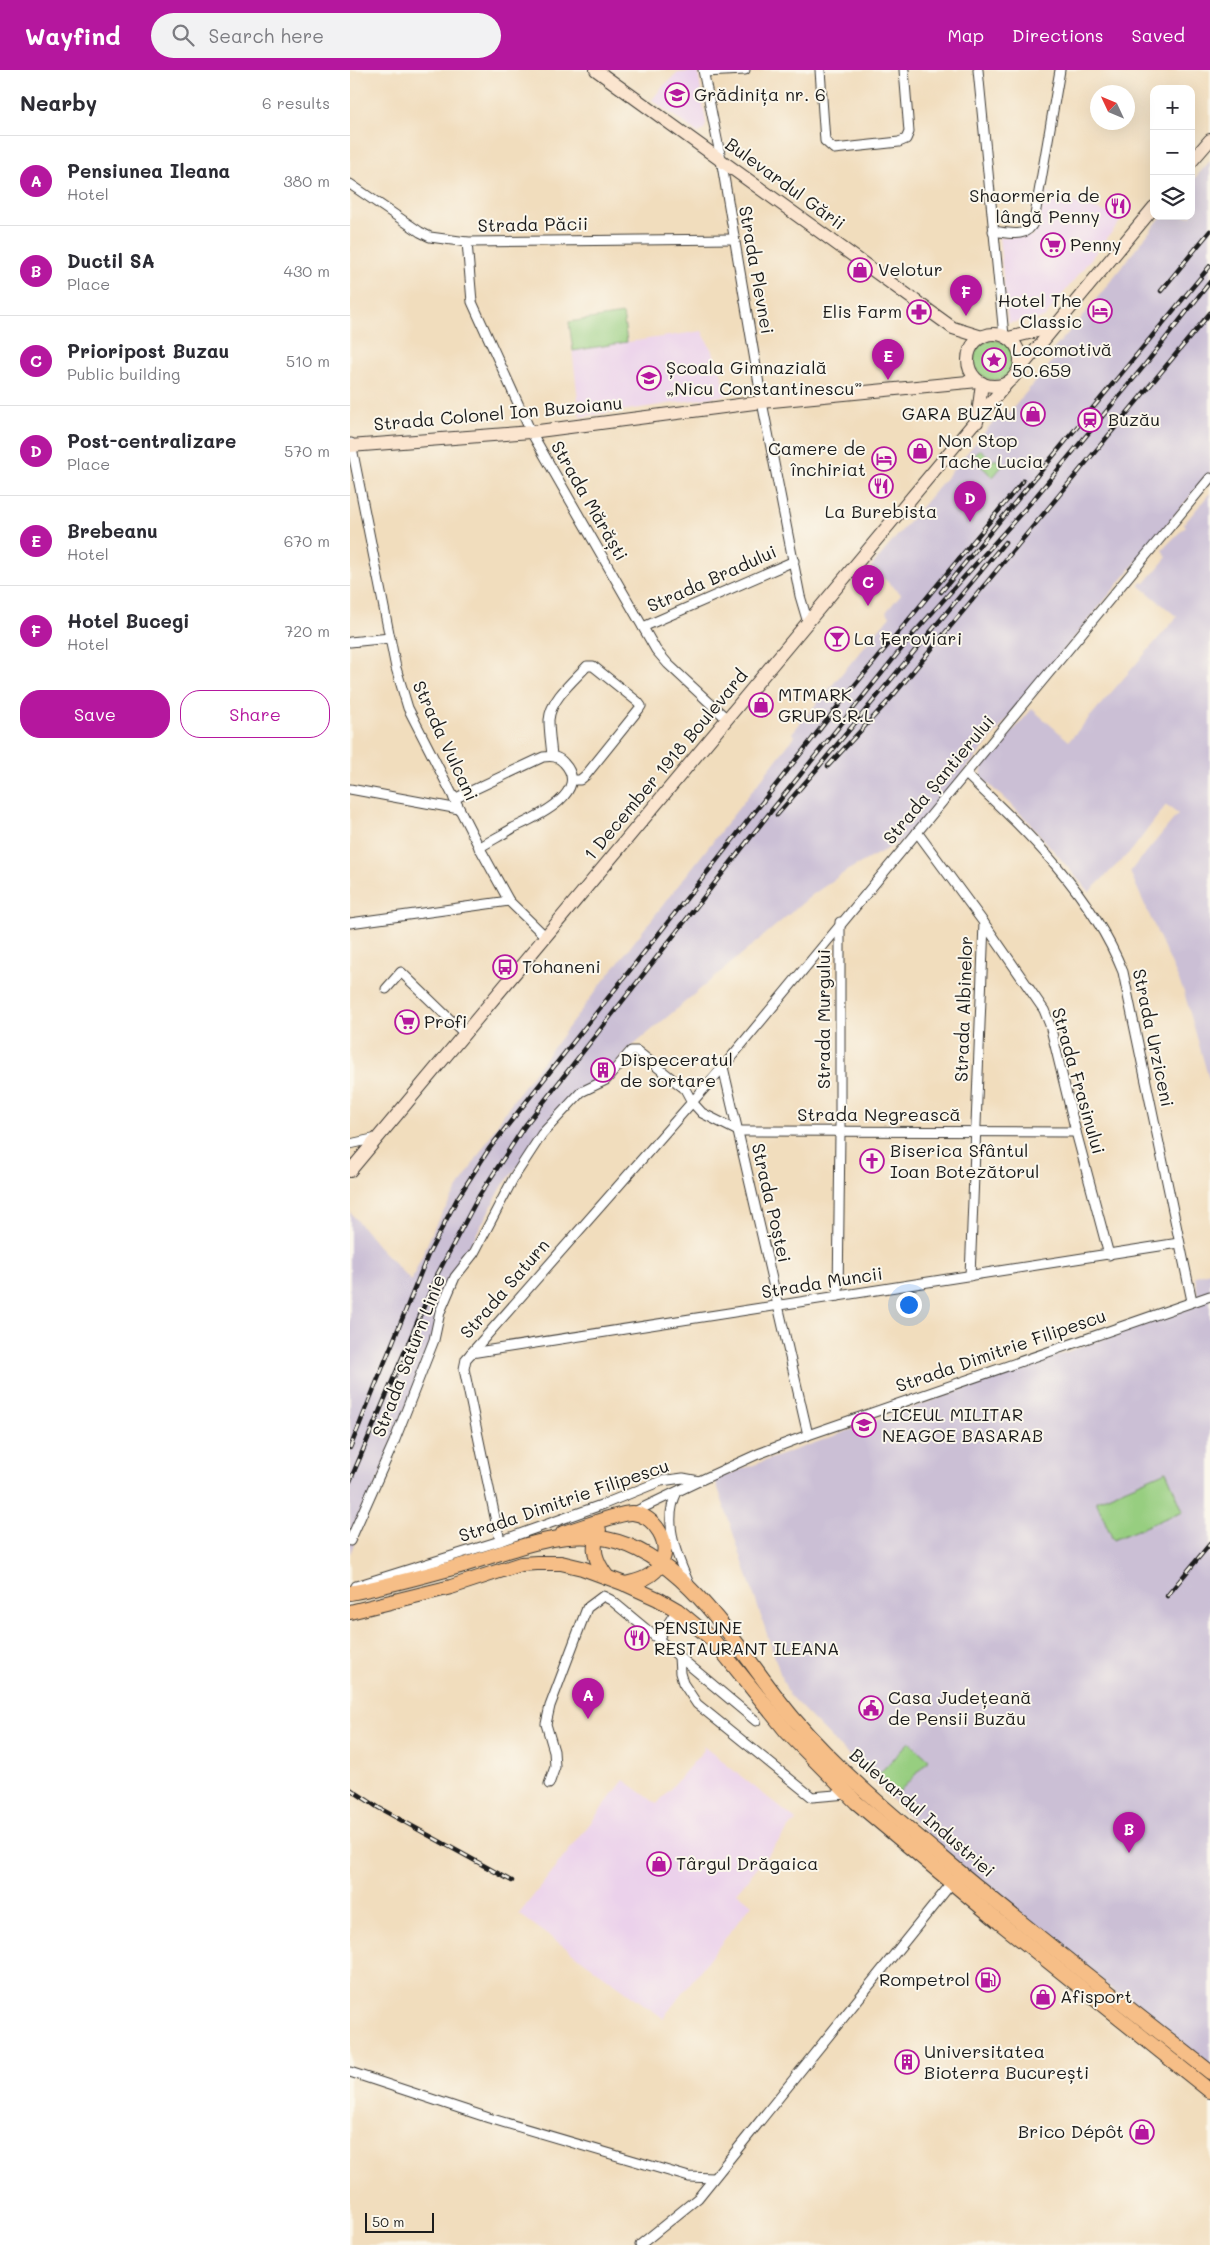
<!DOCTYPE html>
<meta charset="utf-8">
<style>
body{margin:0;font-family:Mali,sans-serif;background:#f2f2f3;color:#2b2b33}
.controls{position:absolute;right:15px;top:15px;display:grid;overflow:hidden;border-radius:10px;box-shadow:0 5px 20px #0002}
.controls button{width:45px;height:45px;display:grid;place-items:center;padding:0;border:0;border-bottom:1px solid #e1e1e2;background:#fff;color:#2b2b33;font:25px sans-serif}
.compass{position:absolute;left:740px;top:15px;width:45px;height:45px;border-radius:50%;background:#fff;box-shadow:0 5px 20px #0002;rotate:314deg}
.scale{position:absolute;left:15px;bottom:12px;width:69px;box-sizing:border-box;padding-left:5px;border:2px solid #1c1c1c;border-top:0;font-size:14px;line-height:18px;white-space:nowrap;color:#1c1c1c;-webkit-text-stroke:4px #fbf7ec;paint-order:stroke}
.you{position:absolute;left:558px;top:1234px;width:18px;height:18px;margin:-12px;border:4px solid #fff;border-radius:50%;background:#1a73e8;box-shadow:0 0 0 8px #1a73e833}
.badge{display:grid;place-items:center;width:32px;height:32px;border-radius:50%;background:#b5179e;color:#fff;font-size:16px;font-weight:700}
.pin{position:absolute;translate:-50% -41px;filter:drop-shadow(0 1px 2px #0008)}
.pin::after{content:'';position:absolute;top:26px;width:18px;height:15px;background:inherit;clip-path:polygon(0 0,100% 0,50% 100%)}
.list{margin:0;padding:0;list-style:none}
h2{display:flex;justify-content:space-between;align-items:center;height:65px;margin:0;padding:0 20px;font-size:21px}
h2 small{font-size:16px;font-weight:400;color:#7c7c81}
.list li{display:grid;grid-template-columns:32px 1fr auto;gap:15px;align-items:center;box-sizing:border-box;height:90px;padding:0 20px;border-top:1px solid #e1e1e2}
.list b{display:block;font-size:19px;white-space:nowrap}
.list p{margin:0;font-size:16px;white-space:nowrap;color:#7c7c81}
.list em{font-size:16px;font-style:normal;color:#7c7c81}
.actions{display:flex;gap:10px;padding:15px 20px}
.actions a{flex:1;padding:11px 0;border:1px solid #b5179e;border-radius:20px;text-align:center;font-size:18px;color:#b5179e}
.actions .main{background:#b5179e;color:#fff}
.icon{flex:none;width:28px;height:28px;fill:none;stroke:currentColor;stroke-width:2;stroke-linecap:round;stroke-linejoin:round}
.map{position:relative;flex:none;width:860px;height:2175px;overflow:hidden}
header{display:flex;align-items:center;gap:30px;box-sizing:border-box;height:70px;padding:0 25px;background:#b5179e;color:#fff}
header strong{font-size:24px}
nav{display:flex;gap:28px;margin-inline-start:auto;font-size:18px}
.search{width:350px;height:45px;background:#f2f2f3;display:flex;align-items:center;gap:12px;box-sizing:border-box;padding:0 18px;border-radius:28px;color:#7c7c81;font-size:19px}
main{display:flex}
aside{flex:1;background:#fff}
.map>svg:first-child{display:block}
.built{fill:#ebd1eb}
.industrial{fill:#cbbfd5}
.green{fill:#97ce80;stroke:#5a754e}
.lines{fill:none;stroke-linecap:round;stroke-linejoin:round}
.street-casing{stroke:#3c3934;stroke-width:11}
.secondary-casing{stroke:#3c3934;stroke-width:14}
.primary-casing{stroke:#3c3934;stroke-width:16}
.street{stroke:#fff;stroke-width:9}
.secondary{stroke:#fbe5cf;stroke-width:12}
.primary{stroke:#f6be87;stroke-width:14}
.rail-casing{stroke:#1c1c1c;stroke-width:4.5}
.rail{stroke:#fbf7ec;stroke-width:2.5;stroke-dasharray:8;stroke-linecap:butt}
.labels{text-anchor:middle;stroke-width:4;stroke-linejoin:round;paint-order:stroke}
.poi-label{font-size:18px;fill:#1c1c1c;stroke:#fbf7ec;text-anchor:start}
.street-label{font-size:18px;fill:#1c1c1c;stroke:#fbf7ec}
</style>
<header>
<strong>Wayfind</strong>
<div class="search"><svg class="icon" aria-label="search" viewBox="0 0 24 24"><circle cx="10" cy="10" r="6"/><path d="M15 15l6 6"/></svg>Search here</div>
<nav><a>Map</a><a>Directions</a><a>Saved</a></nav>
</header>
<main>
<aside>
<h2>Nearby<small>6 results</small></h2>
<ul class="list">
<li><span class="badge">A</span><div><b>Pensiunea Ileana</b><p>Hotel</p></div><em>380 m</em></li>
<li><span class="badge">B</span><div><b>Ductil SA</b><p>Place</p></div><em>430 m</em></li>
<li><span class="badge">C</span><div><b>Prioripost Buzau</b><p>Public building</p></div><em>510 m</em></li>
<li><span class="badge">D</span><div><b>Post-centralizare</b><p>Place</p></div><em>570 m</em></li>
<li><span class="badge">E</span><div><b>Brebeanu</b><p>Hotel</p></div><em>670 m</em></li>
<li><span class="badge">F</span><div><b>Hotel Bucegi</b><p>Hotel</p></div><em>720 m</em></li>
</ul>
<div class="actions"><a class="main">Save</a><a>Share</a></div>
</aside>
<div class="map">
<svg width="860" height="2175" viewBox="0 0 860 2175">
<rect width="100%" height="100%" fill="#fbf7ec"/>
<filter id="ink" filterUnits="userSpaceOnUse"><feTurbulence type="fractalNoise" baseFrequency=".02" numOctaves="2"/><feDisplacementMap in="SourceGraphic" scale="10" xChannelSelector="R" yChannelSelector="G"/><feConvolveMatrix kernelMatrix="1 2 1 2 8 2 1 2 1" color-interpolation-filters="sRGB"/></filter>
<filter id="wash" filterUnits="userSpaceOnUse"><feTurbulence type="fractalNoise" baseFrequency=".0096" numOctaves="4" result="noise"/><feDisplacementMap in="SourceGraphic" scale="20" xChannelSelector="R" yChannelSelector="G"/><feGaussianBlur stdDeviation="1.12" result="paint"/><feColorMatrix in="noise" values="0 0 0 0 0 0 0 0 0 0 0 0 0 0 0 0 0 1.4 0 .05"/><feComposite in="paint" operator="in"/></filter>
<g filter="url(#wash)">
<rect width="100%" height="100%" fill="#f1ddbd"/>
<g class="built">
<polygon points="348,1 356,54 354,60 348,63 302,30 312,17 328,3"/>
<polygon points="697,123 773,148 694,248 658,253 649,167 682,166"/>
<polygon points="273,244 278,272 352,261 367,291 378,325 230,347 219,252"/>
<polygon points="353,1676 446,1750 387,1822 402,1834 313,1948 169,1844 274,1710 307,1734 354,1680"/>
</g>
<g class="industrial">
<polygon points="860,91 860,402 599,720 555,769 498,800 462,825 278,980 258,1004 228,1023 153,1115 97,1218 82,1269 0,1484 0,1142 27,1175 61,1211 87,1152 159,1036 245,922 445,666 442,663 540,546 536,542 551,524 521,497 649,345 654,349 705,288 700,283 729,251 812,146 841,146 841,113"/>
<polygon points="860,423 860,1013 834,922 780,802 828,744 816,735 782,780 739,822 678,751 631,707 632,697 682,639 719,671 827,547 789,515 791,512 795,513 817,487 812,480 836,456 834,454"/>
<polygon points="860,1202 860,1997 631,1815 548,1736 439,1625 430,1603 365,1409 849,1234 845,1206"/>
</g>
<g class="green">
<polygon points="273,244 277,272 223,281 219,252"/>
<circle cx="644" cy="290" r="20"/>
<polygon points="630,379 643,391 645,389 653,395 643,407 622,388"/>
<polygon points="816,1401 833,1441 763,1470 746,1431"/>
<polygon points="559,1672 579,1690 546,1725 526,1707"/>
</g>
</g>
<g filter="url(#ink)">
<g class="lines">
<g class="street-casing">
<g id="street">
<polyline points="353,0 371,89 412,332 450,526 458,553"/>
<polyline points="470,0 475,71 484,79 549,72 556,69 559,62 554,0"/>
<polyline points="628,0 654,266"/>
<polyline points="354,2 395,0"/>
<polyline points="0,114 70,162 80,167 117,172 383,169"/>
<path d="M643,161C659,163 677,169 684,151L710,0"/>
<polyline points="117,172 122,232 181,362 306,580 318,594 377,649"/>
<polyline points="1,373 46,598 58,638 127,773 159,831 196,867"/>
<polyline points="293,557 444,491"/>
<polyline points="0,572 40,568"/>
<path d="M202,686C201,674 199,662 199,650C200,630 224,610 237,596H243L288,632L291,636L289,639L236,705L230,710H222"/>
<path d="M616,704C677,762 741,822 773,902L842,1231"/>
<polyline points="0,719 109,739"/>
<path d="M104,729L193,687C202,686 208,686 214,693C242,723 184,748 163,758C152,765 140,771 129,778"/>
<polyline points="567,762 634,853 694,940 700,955 726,1062 759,1185"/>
<polyline points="0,853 159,831"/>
<polyline points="36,919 51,902 115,964"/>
<polyline points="373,997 458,1365"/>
<polyline points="0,1074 27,1068"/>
<polyline points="620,1206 634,853"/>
<polyline points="488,1226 490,1062 490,852"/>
<polyline points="121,1283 829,1173"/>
<path d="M327,1422C312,1452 327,1487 340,1516"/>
<polyline points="282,1443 349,1411"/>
<polyline points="0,1471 44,1372 84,1270 90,1242 105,1207 124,1183 164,1107 192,1064 231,1022 256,1010 281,981 287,981 335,1019 342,1032 352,1043 388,1061 726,1062"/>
<polyline points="150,1471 114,1299 116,1289 373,997 860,408"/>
<polyline points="6,1516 150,1471 254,1434 311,1411 333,1408 349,1411 408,1384 458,1365 860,1226"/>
<polyline points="308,1569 406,1651"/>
<polyline points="329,1587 330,1603 333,1613 347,1634 462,1727 497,1724"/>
<polyline points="199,1714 205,1697 204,1681 196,1654 200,1636 237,1538 253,1526 261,1530 308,1569 327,1540"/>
<polyline points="0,2002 139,2048 339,2107 363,2108"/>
<polyline points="290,2175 348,2128 605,1809"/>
</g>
</g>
<g class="secondary-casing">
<g id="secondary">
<polyline points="246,0 603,258 632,267"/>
<polyline points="841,92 860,70"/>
<circle cx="644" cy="290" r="26"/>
<polyline points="658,268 704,257"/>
<polyline points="669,300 804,137"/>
<polyline points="627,352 632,313"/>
<polyline points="0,376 181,362 412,332 628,311"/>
<polyline points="0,1101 658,312"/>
</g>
</g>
<g class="primary-casing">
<g id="primary">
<path d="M249,1460C240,1478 246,1492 257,1507"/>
<path d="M213,1463C228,1459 271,1442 283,1443C305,1446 322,1473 311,1493C304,1507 289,1511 275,1514"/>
<path d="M0,1523C37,1516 74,1506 110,1496C157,1482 207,1459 257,1469C339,1485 394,1590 444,1649C487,1699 536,1740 586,1782C675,1858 768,1929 860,2002"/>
<polyline points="0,1542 101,1517 171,1494 187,1493 211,1493 232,1498 275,1514 308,1529 327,1540 363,1570 437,1662 506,1732 649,1852 860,2021"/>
</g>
</g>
<use href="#street" class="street"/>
<use href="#secondary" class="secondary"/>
<use href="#primary" class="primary"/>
<g class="rail-casing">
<g id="rail">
<polyline points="811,221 860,161"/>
<polyline points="591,522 860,196"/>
<polyline points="478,696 541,628 860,243"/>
<polyline points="427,745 466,700 655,472"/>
<polyline points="0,1378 78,1185 107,1129 139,1079 500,621 673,411"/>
<polyline points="0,1411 88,1203 129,1126 174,1057 418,745 564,563 683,430 794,296 860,212"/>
<polyline points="817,1526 860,1474"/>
<polyline points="0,1719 29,1738 162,1811"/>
</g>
</g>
<use href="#rail" class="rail"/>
</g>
</g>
<defs>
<g id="school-ring" transform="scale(1.25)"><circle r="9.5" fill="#fbf7ec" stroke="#b5179e" stroke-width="1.5"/><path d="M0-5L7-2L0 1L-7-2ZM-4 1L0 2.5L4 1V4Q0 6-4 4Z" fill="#b5179e"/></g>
<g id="restaurant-ring" transform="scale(1.25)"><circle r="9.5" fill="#fbf7ec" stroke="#b5179e" stroke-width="1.5"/><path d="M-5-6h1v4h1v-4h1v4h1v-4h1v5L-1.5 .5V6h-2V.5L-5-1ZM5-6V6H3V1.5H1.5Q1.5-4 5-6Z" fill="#b5179e"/></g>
<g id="supermarket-ring" transform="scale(1.25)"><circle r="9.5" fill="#fbf7ec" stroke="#b5179e" stroke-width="1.5"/><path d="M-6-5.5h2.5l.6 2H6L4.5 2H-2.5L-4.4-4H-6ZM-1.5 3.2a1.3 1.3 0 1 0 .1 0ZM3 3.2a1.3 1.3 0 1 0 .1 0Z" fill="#b5179e"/></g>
<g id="shop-ring" transform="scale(1.25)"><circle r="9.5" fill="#fbf7ec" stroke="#b5179e" stroke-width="1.5"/><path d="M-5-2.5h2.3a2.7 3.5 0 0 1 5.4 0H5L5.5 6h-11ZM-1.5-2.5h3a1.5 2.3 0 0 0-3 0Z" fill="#b5179e"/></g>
<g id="hotel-ring" transform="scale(1.25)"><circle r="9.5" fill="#fbf7ec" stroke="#b5179e" stroke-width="1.5"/><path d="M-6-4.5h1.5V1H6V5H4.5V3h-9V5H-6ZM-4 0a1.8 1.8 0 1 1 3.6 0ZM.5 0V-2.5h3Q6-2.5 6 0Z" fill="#b5179e"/></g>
<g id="pharmacy-ring" transform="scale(1.25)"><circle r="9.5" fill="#fbf7ec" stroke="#b5179e" stroke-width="1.5"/><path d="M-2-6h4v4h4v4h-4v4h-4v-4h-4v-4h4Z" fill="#b5179e"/></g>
<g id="sight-ring" transform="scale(1.25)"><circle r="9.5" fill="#fbf7ec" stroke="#b5179e" stroke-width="1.5"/><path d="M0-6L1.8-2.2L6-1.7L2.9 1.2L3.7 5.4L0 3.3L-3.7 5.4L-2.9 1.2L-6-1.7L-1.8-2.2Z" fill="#b5179e"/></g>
<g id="station-ring" transform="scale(1.25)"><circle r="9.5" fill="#fbf7ec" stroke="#b5179e" stroke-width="1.5"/><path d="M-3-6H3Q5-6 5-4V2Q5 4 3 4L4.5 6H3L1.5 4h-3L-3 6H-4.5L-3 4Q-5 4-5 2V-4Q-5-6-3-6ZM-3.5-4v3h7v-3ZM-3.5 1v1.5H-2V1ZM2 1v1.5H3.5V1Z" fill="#b5179e"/></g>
<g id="bar-ring" transform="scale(1.25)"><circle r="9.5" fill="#fbf7ec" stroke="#b5179e" stroke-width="1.5"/><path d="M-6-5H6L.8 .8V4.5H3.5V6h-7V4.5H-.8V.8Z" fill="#b5179e"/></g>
<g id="bus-ring" transform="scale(1.25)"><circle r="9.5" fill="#fbf7ec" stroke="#b5179e" stroke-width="1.5"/><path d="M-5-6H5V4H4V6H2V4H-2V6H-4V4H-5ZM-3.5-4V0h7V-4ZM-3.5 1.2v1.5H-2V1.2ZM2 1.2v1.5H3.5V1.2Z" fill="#b5179e"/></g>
<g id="building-ring" transform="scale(1.25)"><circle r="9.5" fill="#fbf7ec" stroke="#b5179e" stroke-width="1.5"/><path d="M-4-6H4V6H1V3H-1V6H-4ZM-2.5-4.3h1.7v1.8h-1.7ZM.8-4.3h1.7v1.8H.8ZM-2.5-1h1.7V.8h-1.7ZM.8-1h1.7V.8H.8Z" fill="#b5179e"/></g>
<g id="church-ring" transform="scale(1.25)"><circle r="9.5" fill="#fbf7ec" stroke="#b5179e" stroke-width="1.5"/><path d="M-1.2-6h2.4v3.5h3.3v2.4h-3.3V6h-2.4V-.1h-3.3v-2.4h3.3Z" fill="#b5179e"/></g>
<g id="university-ring" transform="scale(1.25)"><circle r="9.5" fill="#fbf7ec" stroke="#b5179e" stroke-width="1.5"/><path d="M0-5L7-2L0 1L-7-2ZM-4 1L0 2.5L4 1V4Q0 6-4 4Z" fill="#b5179e"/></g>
<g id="civic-ring" transform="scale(1.25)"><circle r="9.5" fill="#fbf7ec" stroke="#b5179e" stroke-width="1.5"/><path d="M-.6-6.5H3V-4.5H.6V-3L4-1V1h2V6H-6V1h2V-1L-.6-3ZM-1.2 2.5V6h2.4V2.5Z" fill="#b5179e"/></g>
<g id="fuel-ring" transform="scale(1.25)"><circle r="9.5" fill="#fbf7ec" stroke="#b5179e" stroke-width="1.5"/><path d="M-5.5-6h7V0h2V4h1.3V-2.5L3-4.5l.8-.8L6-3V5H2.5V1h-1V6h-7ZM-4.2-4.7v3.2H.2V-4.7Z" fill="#b5179e"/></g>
</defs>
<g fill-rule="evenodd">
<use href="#school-ring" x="327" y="25"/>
<use href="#restaurant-ring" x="768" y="136"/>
<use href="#supermarket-ring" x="703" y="175"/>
<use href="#shop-ring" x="510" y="200"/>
<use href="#hotel-ring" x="750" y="241"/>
<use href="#pharmacy-ring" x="569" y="242"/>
<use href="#sight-ring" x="644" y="290"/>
<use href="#school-ring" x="299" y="308"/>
<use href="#shop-ring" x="683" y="344"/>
<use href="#station-ring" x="740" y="350"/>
<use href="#shop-ring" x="570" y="381"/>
<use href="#hotel-ring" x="534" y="389"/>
<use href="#restaurant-ring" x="531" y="416"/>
<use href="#bar-ring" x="487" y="569"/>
<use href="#shop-ring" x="411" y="635"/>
<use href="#bus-ring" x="155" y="897"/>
<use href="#supermarket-ring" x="57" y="952"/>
<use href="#building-ring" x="253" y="1000"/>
<use href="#church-ring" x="522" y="1091"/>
<use href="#university-ring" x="514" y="1355"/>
<use href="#restaurant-ring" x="287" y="1568"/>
<use href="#civic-ring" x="521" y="1638"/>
<use href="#shop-ring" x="309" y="1794"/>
<use href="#fuel-ring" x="638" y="1910"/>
<use href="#shop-ring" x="693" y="1927"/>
<use href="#building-ring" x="557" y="1992"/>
<use href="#shop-ring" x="792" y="2062"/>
</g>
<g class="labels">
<g class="poi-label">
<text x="344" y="31">Grădinița nr. 6</text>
<text x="750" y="132" text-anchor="end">Shaormeria de<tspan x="750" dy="21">lângă Penny</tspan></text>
<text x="720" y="181">Penny</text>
<text x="528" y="206">Velotur</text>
<text x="732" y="237" text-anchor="end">Hotel The<tspan x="732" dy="21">Classic</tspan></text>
<text x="552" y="248" text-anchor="end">Elis Farm</text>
<text x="662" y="286">Locomotivă<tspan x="662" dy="21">50.659</tspan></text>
<text x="316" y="304">Școala Gimnazială<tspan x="316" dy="21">„Nicu Constantinescu”</tspan></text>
<text x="666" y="350" text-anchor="end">GARA BUZĂU</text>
<text x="758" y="356">Buzău</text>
<text x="588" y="377">Non Stop<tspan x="588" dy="21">Tache Lucia</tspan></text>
<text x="516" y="385" text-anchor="end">Camere de<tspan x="516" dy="21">închiriat</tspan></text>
<text x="531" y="448" text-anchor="middle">La Burebista</text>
<text x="504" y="575">La Feroviari</text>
<text x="428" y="631">MTMARK<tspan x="428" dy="21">GRUP S.R.L</tspan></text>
<text x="172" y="903">Tohaneni</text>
<text x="74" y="958">Profi</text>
<text x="270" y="996">Dispeceratul<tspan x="270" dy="21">de sortare</tspan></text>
<text x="540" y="1087">Biserica Sfântul<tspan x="540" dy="21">Ioan Botezătorul</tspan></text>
<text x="532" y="1351">LICEUL MILITAR<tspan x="532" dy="21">NEAGOE BASARAB</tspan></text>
<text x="304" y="1564">PENSIUNE<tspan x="304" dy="21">RESTAURANT ILEANA</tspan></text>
<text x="538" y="1634">Casa Județeană<tspan x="538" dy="21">de Pensii Buzău</tspan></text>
<text x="326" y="1800">Târgul Drăgaica</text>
<text x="620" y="1916" text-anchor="end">Rompetrol</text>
<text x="710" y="1933">Afisport</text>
<text x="574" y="1988">Universitatea<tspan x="574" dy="21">Bioterra București</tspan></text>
<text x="774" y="2068" text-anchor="end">Brico Dépôt</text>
</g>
<g class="street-label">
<text transform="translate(435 114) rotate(36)" y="6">Bulevardul Gării</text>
<text transform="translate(183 155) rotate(-1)" y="6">Strada Păcii</text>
<text transform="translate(406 200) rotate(80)" y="6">Strada Plevnei</text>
<text transform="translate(148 344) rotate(-5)" y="6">Strada Colonel Ion Buzoianu</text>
<text transform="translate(239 431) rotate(60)" y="6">Strada Mărăști</text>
<text transform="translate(362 509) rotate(-24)" y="6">Strada Bradului</text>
<text transform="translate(95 671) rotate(65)" y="6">Strada Vulcani</text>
<text transform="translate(316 695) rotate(-50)" y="6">1 December 1918 Boulevard</text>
<text transform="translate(589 710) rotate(-50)" y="6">Strada Șantierului</text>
<text transform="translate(614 939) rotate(-88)" y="6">Strada Albinelor</text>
<text transform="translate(474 949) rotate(-90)" y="6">Strada Murgului</text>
<text transform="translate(803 968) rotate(78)" y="6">Strada Urziceni</text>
<text transform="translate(728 1011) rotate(74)" y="6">Strada Frasinului</text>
<text x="529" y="1051">Strada Negrească</text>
<text transform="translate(421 1133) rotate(77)" y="6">Strada Poștei</text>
<text transform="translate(472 1213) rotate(-9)" y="6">Strada Muncii</text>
<text transform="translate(155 1219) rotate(-49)" y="6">Strada Saturn</text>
<text transform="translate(651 1281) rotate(-19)" y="6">Strada Dimitrie Filipescu</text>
<text transform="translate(59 1286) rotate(-69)" y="6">Strada Saturn Linie</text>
<text transform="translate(214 1431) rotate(-19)" y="6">Strada Dimitrie Filipescu</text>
<text transform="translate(572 1743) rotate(41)" y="6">Bulevardul Industriei</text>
</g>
</g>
</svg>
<div class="controls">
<button>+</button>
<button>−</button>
<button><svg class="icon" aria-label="layers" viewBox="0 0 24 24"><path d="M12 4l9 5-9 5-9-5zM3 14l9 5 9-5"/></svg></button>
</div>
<svg class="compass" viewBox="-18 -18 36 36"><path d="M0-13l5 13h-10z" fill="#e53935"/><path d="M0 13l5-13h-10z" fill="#7c7c81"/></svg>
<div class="scale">50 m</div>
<div class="you"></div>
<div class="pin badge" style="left:238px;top:1649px">A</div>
<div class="pin badge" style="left:779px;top:1783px">B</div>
<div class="pin badge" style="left:518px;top:536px">C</div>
<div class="pin badge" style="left:620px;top:452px">D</div>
<div class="pin badge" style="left:538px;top:310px">E</div>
<div class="pin badge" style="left:616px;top:246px">F</div>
</div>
</main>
